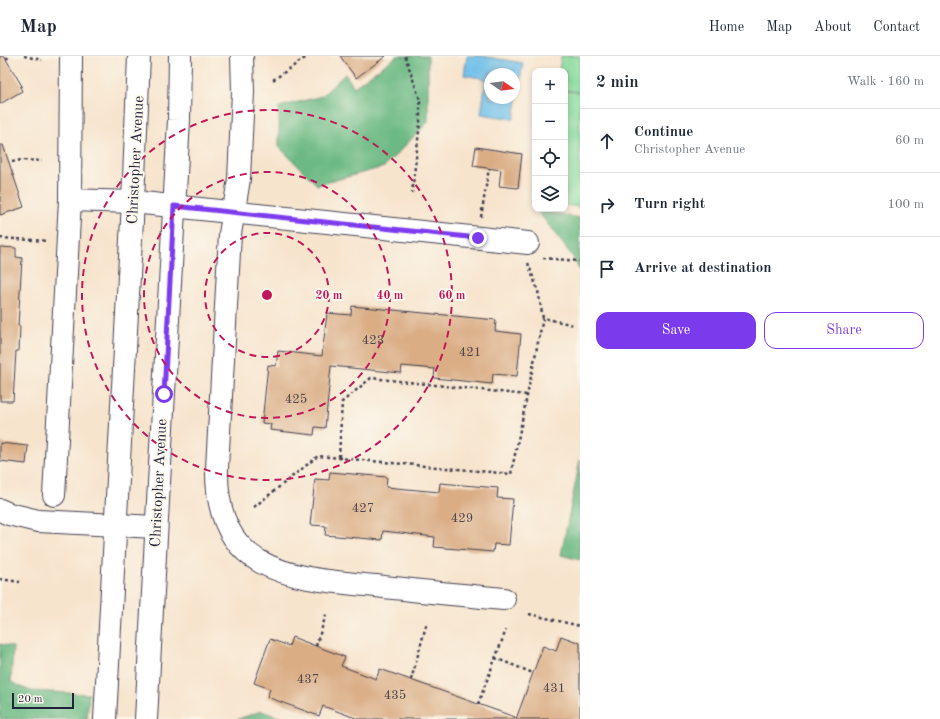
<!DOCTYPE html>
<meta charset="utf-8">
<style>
body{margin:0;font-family:"Old Standard TT",serif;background:#f6f6f7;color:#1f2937}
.controls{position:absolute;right:12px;top:12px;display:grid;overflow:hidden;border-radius:8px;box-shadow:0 2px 6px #0003}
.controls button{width:36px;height:36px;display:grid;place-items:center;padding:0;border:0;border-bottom:1px solid #e0e1e3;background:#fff;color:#1f2937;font:20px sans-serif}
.compass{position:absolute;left:484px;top:12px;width:36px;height:36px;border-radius:50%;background:#fff;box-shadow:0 2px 6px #0003;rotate:103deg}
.scale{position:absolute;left:12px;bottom:10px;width:62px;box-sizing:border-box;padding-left:4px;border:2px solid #22223b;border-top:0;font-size:11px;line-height:14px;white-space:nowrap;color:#22223b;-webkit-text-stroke:3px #fbf7ec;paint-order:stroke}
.stop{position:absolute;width:12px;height:12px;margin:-9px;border:3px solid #7c3aed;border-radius:50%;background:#fff}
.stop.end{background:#7c3aed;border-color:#fff;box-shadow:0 1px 4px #0008}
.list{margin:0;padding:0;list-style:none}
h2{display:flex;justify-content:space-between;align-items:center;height:52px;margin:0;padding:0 16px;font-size:17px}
h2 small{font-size:13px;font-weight:400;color:#747a83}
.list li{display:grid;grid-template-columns:26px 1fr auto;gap:12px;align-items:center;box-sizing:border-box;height:64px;padding:0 16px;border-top:1px solid #e0e1e3}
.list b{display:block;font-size:15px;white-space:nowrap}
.list p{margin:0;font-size:13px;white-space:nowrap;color:#747a83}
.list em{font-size:13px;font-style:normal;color:#747a83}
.actions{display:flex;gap:8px;padding:12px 16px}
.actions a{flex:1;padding:9px 0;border:1px solid #7c3aed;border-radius:12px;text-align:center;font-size:14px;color:#7c3aed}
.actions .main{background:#7c3aed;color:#fff}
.icon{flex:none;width:22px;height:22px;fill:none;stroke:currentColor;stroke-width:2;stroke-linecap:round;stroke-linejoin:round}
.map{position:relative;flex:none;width:580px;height:663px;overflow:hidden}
header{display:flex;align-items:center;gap:24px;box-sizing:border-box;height:56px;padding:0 20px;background:#fff;border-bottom:1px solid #e0e1e3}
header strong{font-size:19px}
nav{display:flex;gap:22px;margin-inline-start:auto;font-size:14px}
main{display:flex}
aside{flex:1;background:#fff}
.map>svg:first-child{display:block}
.green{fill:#85d99b;stroke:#547e6b}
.forest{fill:#6cb983;stroke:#476e5f}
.water{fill:#6ebfe9;stroke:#487092;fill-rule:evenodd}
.building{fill:#daad85}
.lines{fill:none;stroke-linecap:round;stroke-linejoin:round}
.minor-casing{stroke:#423f51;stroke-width:24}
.path{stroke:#423f51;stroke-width:2.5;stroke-dasharray:3 3;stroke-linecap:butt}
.minor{stroke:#fff;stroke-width:22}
.route{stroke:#7c3aed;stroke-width:5}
.ring{fill:none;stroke:#c2185b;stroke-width:2;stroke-dasharray:7 5}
.labels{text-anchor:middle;stroke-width:4;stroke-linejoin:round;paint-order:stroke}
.number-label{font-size:13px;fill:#50454e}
.street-label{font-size:15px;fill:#22223b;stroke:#fbf7ec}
.centre{fill:#c2185b;stroke:#fbf7ec;stroke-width:2}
.ring-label{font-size:12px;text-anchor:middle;font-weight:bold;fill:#c2185b;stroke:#fbf7ec;stroke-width:4;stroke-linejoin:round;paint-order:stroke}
</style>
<header>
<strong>Map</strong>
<nav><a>Home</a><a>Map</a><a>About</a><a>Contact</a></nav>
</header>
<main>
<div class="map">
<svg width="580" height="663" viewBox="0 0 580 663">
<rect width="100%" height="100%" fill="#fbf7ec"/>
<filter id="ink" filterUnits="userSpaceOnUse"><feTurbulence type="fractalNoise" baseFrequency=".025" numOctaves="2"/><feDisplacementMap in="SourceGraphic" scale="8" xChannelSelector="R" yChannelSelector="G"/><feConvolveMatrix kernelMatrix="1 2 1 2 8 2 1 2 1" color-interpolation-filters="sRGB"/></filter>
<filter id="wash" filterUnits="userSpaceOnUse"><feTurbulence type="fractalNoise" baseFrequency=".012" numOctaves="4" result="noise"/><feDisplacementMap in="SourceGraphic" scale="16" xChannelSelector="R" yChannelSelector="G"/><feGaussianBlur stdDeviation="0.9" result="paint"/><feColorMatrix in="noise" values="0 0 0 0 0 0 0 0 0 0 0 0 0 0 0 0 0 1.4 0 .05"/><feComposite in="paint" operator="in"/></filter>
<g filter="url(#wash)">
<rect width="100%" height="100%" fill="#f7e4cd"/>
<polygon class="green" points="561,0 580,0 580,151 565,149 565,35 578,36 565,34 565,15 559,15"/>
<g class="forest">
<polygon points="397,0 428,0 428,66 384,111 317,129 279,91 279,51 322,40 345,18 354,31"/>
<polygon points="537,154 580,162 580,216 573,201"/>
<polygon points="580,404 580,504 561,499"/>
<polygon points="0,588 13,591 11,626 30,635 89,638 87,663 0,663"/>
<polygon points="261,655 285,663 238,663"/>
</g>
<path class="water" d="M467,0H481L523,7L514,63L481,58L486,23L464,19ZM490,18H514V42H490Z"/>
<g id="blocks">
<g class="building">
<polygon points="0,0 4,0 22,30 20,31 22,35 0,48"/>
<polygon points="340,0 386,0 356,22"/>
<polygon points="0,89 3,89 24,151 0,159"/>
<polygon points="476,91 522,98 518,132 499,130 501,114 473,110"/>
<polygon points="0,191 16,192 16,201 22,202 18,270 20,270 19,295 16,295 13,345 0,345"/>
<polygon points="352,250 496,264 495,275 521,278 517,320 493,318 492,328 434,322 435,313 402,310 401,317 331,310 325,372 315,371 314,379 270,374 271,368 262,367 268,309 276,310 278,295 322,300 327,257 351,259"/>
<polygon points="0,387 28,390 26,408 0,405"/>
<polygon points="330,416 387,421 386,431 439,436 440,427 498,432 497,442 513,443 509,489 494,488 493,496 434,491 435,481 383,475 382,484 325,479 326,470 310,469 315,423 329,424"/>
<polygon points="561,580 580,587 580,663 516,663 543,590 556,595"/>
<polygon points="292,581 345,601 341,610 376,623 380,613 478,648 515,661 514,663 358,663 323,650 319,660 267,641 270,633 254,627 270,583 289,590"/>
</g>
</g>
</g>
<g filter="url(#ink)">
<use href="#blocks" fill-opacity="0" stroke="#423f51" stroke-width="1"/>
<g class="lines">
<g class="minor-casing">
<g id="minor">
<path d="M242,0L243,36L239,123L230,178L217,412C215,519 293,522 376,530C419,535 461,539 504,543"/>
<polyline points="70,144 133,146 528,187"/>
<polyline points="54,439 70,144 71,0"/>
<polyline points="0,454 9,458 38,465 156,471"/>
<polyline points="105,663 133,146 139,0"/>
<polyline points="146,663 179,64 180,0"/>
</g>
</g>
<g class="path">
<polyline points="24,0 42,4"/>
<polyline points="405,0 420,44 420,66 412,137"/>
<polyline points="6,3 10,0"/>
<polyline points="273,24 308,0"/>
<polyline points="12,106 21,104 42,105"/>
<polyline points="481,161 489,112"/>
<polyline points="0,182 48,185"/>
<polyline points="543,202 580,205"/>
<polyline points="528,207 538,235 543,262"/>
<polyline points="339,401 342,346 371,322 527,339"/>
<polyline points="254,451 318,400 511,418 543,262 574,269"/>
<polyline points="0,523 20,526"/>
<polyline points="529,558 580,570"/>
<polyline points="316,590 327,556"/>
<polyline points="495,602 533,617"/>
<polyline points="411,624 427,566"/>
<polyline points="478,648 506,574"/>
</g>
<use href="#minor" class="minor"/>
</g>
</g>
<g class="lines" filter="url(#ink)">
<polyline class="route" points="164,338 174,150 478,182"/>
</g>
<g class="ring">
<circle cx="267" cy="239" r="62"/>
<circle cx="267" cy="239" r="123"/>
<circle cx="267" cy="239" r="185"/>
</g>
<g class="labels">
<g class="number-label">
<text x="373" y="288">423</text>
<text x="470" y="300">421</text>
<text x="296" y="347">425</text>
<text x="363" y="456">427</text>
<text x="462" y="466">429</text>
<text x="308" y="627">437</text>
<text x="554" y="636">431</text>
<text x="395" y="643">435</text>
</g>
<g class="street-label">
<text transform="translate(135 104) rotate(-87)" y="5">Christopher Avenue</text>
<text transform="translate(158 427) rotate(-87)" y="5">Christopher Avenue</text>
</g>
</g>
<circle cx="267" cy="239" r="6" class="centre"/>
<g class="ring-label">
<text x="329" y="243">20 m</text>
<text x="390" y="243">40 m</text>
<text x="452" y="243">60 m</text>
</g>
</svg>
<div class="controls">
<button>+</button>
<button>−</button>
<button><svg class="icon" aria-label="locate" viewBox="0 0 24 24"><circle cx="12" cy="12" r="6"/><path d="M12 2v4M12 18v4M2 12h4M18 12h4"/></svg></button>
<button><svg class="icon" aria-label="layers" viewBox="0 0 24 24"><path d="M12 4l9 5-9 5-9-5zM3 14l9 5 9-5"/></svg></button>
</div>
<svg class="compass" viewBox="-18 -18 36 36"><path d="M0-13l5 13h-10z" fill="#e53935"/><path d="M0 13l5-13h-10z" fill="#747a83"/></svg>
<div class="scale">20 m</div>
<div class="stop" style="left:164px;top:338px"></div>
<div class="stop end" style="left:478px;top:182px"></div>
</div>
<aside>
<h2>2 min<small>Walk · 160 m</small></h2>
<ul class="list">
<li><svg class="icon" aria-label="ahead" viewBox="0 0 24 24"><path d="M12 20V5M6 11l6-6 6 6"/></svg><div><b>Continue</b><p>Christopher Avenue</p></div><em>60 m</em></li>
<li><svg class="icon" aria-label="right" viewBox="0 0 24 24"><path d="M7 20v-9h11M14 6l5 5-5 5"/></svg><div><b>Turn right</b></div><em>100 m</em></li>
<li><svg class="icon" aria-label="arrive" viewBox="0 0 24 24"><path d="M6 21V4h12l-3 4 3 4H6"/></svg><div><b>Arrive at destination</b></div></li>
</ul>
<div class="actions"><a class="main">Save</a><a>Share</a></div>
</aside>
</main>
